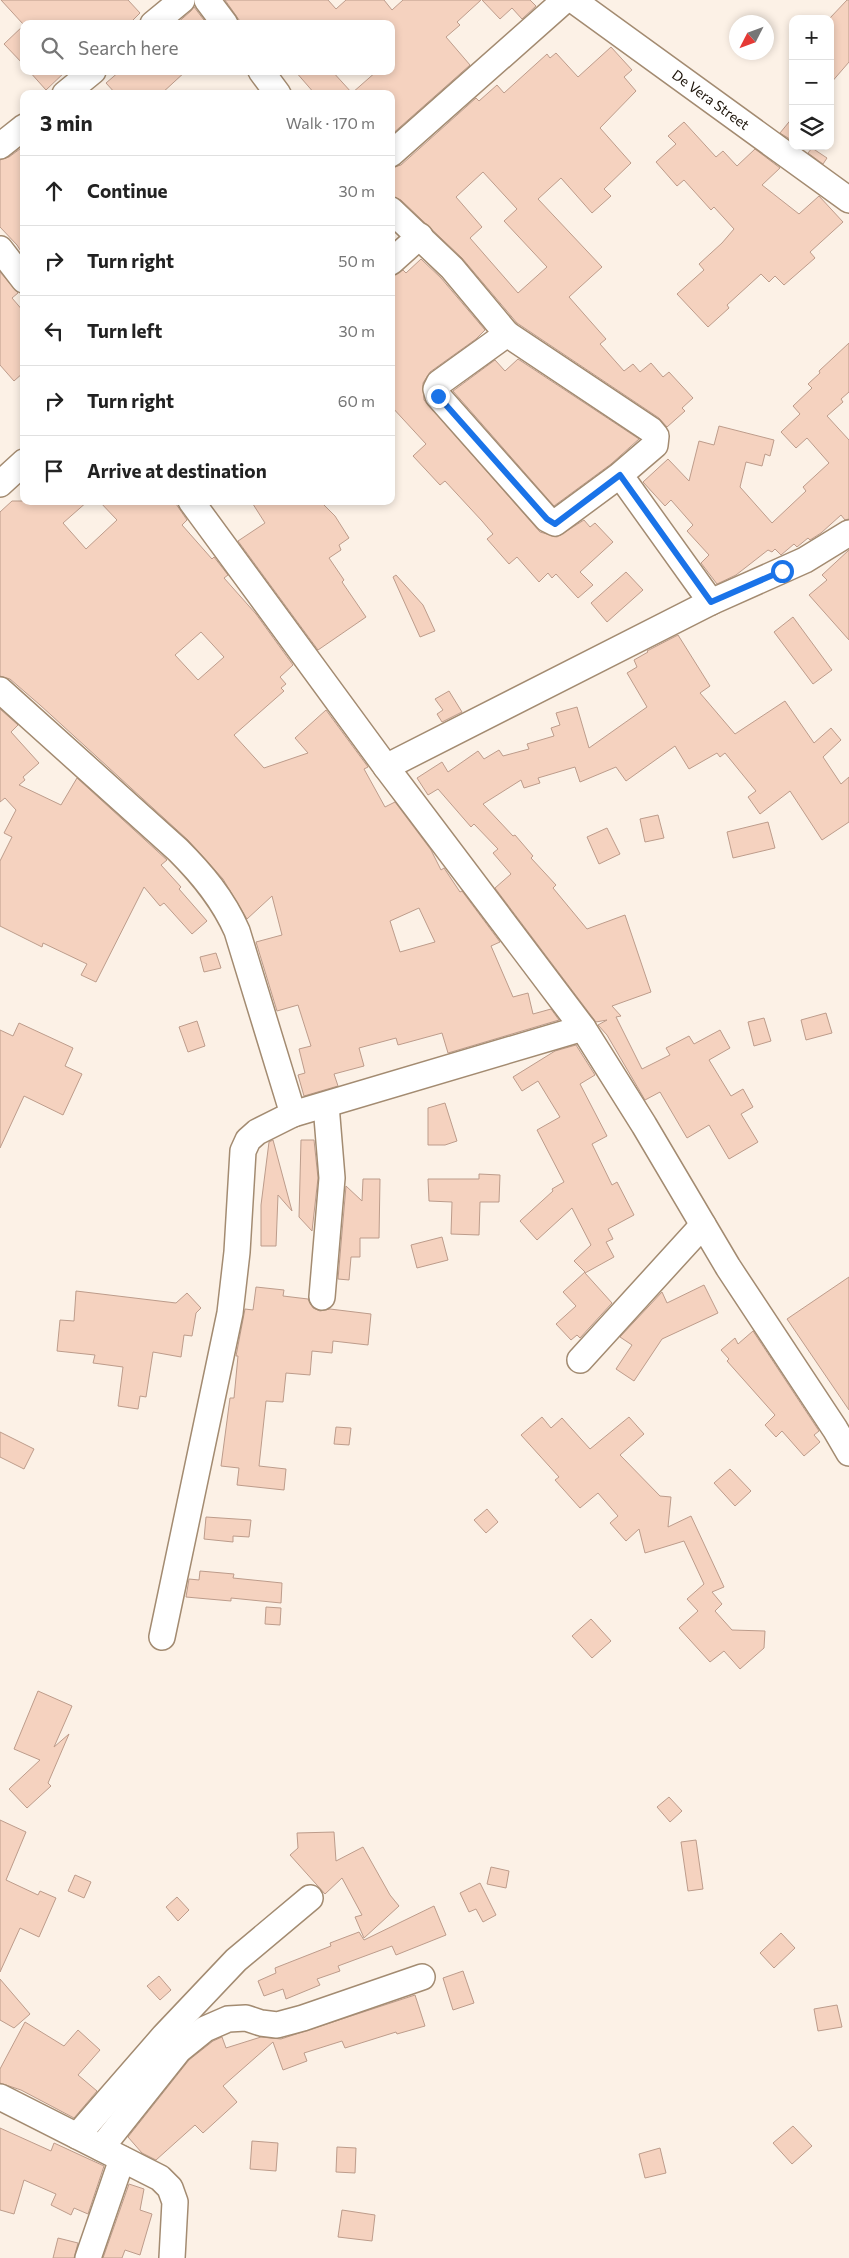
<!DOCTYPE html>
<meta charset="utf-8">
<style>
body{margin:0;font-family:Commissioner,sans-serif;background:#f2f2f2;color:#222}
.controls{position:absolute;right:15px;top:15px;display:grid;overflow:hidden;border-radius:10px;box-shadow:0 2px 8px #0003}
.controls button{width:45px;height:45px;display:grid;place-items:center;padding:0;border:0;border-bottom:1px solid #e0e0e0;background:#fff;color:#222;font:25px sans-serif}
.compass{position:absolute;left:729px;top:15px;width:45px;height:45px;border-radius:50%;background:#fff;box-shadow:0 2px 8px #0003;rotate:228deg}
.stop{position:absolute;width:15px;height:15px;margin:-11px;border:4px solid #1a73e8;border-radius:50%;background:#fff}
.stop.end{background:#1a73e8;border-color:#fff;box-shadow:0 1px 5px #0008}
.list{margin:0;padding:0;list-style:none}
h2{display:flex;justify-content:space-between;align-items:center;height:65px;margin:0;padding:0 20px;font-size:21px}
h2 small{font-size:16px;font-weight:400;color:#767676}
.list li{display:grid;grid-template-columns:32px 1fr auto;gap:15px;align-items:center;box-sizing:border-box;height:70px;padding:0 20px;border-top:1px solid #e0e0e0}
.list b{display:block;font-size:19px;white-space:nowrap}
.list em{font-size:16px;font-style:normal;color:#767676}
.icon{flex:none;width:28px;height:28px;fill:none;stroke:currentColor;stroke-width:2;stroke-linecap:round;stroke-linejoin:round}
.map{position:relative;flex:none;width:849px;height:2258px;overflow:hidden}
.search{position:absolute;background:#fff;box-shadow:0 2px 8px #0003;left:20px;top:20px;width:375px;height:55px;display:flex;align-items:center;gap:12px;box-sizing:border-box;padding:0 18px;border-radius:10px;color:#767676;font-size:19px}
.panel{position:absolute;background:#fff;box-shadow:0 2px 8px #0003;left:20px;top:90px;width:375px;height:415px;border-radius:10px}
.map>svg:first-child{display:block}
.building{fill:#f5d2bf;stroke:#bd9c8b;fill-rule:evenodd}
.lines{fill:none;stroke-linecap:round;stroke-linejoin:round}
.minor-casing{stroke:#a38b71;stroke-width:28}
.minor{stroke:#fff;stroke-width:25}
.route{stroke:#1a73e8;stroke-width:6}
.labels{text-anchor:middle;stroke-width:4.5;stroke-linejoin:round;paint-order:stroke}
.street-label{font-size:14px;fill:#1c1309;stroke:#fff}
</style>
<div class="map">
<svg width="849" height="2258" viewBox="0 0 849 2258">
<rect width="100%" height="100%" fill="#fcf1e6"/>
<g class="building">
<polygon points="1,0 128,0 140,13 129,24 23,24"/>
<polygon points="225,0 328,0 336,9 346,0 384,0 392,10 403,0 481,0 457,22 460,25 446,37 470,65 391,135 391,94 315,94 295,71 332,71 352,93 377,71 391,71 391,24 242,24"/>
<polygon points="482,0 530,0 536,6 522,19 512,8 500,19"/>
<polygon points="847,0 849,0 849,62 830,84 830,18"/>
<polygon points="194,7 207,24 176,24 191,11"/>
<polygon points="24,25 24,65 4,44"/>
<path d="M611,47L632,70L624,77L636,91L600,128L631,163L604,189L611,196L592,213L561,178L538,199L602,267L569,297L606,339L600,344L624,371L633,364L640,372L651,363L663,377L669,372L693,398L682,408L685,411L667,427L659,418L517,323L462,258L401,200L391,196V168L401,165L476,98L479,101L497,85L504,93L547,54L550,58L556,53L578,77ZM483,172L517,209L504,221L547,267L518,293L470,238L482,227L456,197Z"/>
<polygon points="29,71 66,71 46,90"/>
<polygon points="120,71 186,71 161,94 116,94 106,83"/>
<polygon points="793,117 793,141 780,133"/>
<polygon points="684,122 716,157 723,151 737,166 755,149 780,168 762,185 799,214 819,196 843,222 810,252 815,258 784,285 775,276 769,282 761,274 727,305 729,308 708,327 677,294 704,270 699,264 722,243 734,229 714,207 711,210 684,180 677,186 656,162 676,144 668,136"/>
<polygon points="24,146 24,256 17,245 0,227 0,160 9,157"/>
<polygon points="812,148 827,158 823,164 808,153"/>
<polygon points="421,259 441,278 485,330 476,339 430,372 423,383 424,400 540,532 557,537 584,520 590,527 595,523 613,542 580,572 593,585 578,598 556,574 552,578 548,573 539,582 517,557 509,564 487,539 493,534 482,521 445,481 440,485 413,456 426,444 391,406 391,276 403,270 406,273"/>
<polygon points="0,272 18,293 12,298 24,312 24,372 14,381 0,365"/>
<polygon points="849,343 849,392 841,399 843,402 827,416 849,440 849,519 845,520 841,515 821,533 810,540 808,538 797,547 794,544 781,555 775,549 772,552 768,550 736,575 717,584 701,563 709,555 687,531 693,525 671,500 665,506 643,482 668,459 689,481 699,441 714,445 719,426 774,440 770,456 765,454 762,466 746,462 740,487 772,523 806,491 803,487 829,463 807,438 796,448 781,432 800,414 793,406 812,388 808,384 820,373 819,371"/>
<polygon points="518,359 639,439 611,464 554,506 453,391 495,360 505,371"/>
<path d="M12,501H88L63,523L86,549L117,520L99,501H174L187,520L182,525L212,559L214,557L228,575L224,578L256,614L293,665L280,677L286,684L281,688L284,691L234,735L264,768L308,753L295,738L326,710L368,767L364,769L385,807L395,802L431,850L441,870L444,868L460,892L462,891L500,942L491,946L513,997L528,993L533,1014L551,1009L559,1020L448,1053L442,1033L398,1045L396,1038L359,1048L364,1066L334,1074L338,1086L304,1096L298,1075L305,1073L299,1049L311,1046L298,1005L277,1011L256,942L282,935L272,896L247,919L223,879L188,840L40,705L10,679L0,676V512ZM201,632L224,657L198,680L175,655ZM419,908L435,942L400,952L390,921Z"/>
<polygon points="251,501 320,501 335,516 349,538 339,545 341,550 329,558 344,580 342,582 366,617 318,650 238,541 265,523"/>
<polygon points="849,550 849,640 809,595 827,580 822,575"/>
<polygon points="626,572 643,590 607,622 591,603"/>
<polygon points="396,575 423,605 435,631 420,637 393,577"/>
<polygon points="793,617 832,670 813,684 774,632"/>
<polygon points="678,635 710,686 700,693 735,734 785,701 814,743 831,728 841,740 823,757 841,784 849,777 849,822 822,840 790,791 760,814 748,797 756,791 725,753 720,757 717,753 689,769 675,746 626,781 616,767 580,782 575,767 538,778 540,783 524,788 521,780 483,804 513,836 515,835 533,856 531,858 556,885 553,888 587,929 625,915 651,992 612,1006 621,1016 616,1017 642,1069 670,1055 666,1048 689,1036 694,1044 720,1030 730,1048 709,1060 731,1096 743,1089 753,1107 741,1114 758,1142 729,1159 709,1125 687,1138 660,1092 645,1100 607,1035 598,1025 607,1020 596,1022 495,888 511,874 493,853 498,849 474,824 471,827 438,789 428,795 417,778 442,762 448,772 478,751 484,759 499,750 503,756 529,749 527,744 554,736 551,728 560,725 556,713 577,707 589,748 647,707 627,673 637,667 634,660 648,652 647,651"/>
<polygon points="449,691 462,712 442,722 437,714 443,710 435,699"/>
<polygon points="0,709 18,725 11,732 39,763 23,777 25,780 19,785 61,805 77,778 167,860 161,865 181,887 179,889 207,921 192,934 164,903 160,906 144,887 96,982 81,975 87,964 43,943 42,947 0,926 0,861 12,837 4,833 16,810 5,798 0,802"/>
<polygon points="658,815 664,838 645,842 640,819"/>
<polygon points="768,822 775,848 733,858 727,832"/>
<polygon points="607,828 620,854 599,864 587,837"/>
<polygon points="216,953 221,968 204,972 200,957"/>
<polygon points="826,1013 832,1033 806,1040 801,1020"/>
<polygon points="764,1018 771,1041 754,1046 748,1022"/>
<polygon points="197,1021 205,1046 188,1052 179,1027"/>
<polygon points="19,1023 73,1048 65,1066 82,1074 63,1115 24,1096 0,1148 0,1030 13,1036"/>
<polygon points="576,1045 595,1075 580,1084 607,1136 592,1144 612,1185 617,1182 634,1215 608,1229 613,1239 606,1242 614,1257 585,1273 612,1303 580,1338 577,1335 571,1340 556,1324 576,1306 563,1292 585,1272 574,1261 591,1245 572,1208 537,1240 520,1221 553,1191 552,1189 564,1182 537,1130 560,1117 538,1081 522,1091 513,1077 555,1051"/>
<polygon points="445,1103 457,1141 445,1145 428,1145 428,1108"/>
<polygon points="273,1140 292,1211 278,1195 276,1246 261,1246 261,1205 269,1142"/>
<polygon points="301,1140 314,1140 318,1178 312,1231 299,1217"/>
<polygon points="479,1174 500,1175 499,1202 480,1202 479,1235 451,1234 452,1202 429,1201 428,1179 479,1179"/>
<polygon points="363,1179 380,1179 379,1238 360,1238 360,1257 351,1257 349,1280 338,1279 346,1186 362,1201"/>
<polygon points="442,1237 448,1260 417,1268 411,1245"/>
<polygon points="849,1277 849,1410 787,1319"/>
<polygon points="704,1285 718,1313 662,1339 634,1381 616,1369 632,1345 620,1337 662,1292 667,1303"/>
<polygon points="256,1287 284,1290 283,1296 308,1299 313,1308 320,1311 330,1309 371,1314 368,1345 333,1341 332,1353 312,1351 310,1375 286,1373 283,1402 266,1401 259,1466 286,1469 284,1490 237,1485 239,1468 221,1466 230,1398 234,1398 238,1356 236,1356 245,1309 253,1310"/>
<polygon points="76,1291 176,1303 187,1293 201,1308 196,1313 192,1336 184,1335 181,1357 153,1352 146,1397 140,1396 138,1409 118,1406 123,1367 93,1363 95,1355 57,1351 60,1320 74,1321"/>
<polygon points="753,1331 819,1431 814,1435 820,1442 804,1456 782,1431 776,1437 765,1425 775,1415 727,1361 729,1359 721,1350 735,1338 738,1344"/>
<polygon points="542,1417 551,1428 562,1418 590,1449 629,1417 644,1434 620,1455 660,1496 671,1497 668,1527 691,1516 724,1587 712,1592 722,1604 715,1611 732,1630 765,1631 764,1648 740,1669 724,1651 710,1662 679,1628 698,1611 687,1599 704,1584 684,1541 645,1553 639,1529 626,1541 610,1523 618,1516 598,1493 580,1508 555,1480 559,1477 521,1435"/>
<polygon points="336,1427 351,1428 349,1445 334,1444"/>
<polygon points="0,1432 34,1449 24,1469 0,1457"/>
<polygon points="730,1469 751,1491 735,1506 714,1483"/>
<polygon points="487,1509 498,1522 486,1533 474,1520"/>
<polygon points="206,1517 251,1520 249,1537 233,1536 233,1542 204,1539"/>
<polygon points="200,1571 234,1574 233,1578 282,1583 281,1603 231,1598 231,1601 186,1597 189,1579 199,1580"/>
<polygon points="266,1607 281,1608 280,1625 265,1624"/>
<polygon points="591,1619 611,1641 592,1658 572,1636"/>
<polygon points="38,1691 72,1706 54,1747 69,1734 48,1783 51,1786 27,1808 9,1789 40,1760 14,1749"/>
<polygon points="669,1797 682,1811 670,1822 657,1807"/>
<polygon points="0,1820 26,1832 6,1880 38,1895 40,1891 56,1898 39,1937 20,1928 0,1972"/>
<polygon points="334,1832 336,1861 363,1847 390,1895 399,1906 364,1938 355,1917 362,1915 342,1878 325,1894 290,1855 298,1848 297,1833"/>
<polygon points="696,1840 703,1889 688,1891 681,1842"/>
<polygon points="491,1867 509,1871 506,1888 487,1884"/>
<polygon points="75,1875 91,1882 84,1898 68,1891"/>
<polygon points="480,1883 496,1915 483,1922 476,1909 469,1912 460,1893"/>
<polygon points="177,1897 189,1910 178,1921 166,1907"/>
<polygon points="434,1906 446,1935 396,1955 392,1946 338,1966 340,1971 317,1979 320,1985 286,1999 283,1989 264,1996 258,1981 276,1973 275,1968 331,1946 330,1943 359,1932 364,1940"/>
<polygon points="781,1933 795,1948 774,1968 760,1953"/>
<polygon points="463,1971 474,2003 453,2010 443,1978"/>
<polygon points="159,1976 171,1990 160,2000 147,1986"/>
<polygon points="0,1979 30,2014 14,2028 0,2020"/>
<polygon points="415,1995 425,2026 397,2034 396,2032 345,2048 342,2041 304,2053 307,2061 283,2070 273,2042 223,2086 237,2102 203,2133 195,2125 156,2160 142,2153 128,2137 189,2060 213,2041 222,2037 226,2048 261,2037 281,2039"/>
<polygon points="837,2005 842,2027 818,2031 814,2009"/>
<polygon points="25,2022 64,2046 78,2030 100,2050 78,2075 97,2091 74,2118 21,2090 0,2083 0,2069"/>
<polygon points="793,2126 812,2146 792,2164 773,2143"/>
<polygon points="0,2128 51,2151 54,2143 104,2166 88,2214 74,2208 71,2215 51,2205 56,2194 24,2180 14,2214 0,2210"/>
<polygon points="252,2141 278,2143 276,2171 250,2169"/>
<polygon points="337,2147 356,2148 355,2173 336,2172"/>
<polygon points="660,2148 666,2173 645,2178 639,2154"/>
<polygon points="129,2184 144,2189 140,2210 152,2214 140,2255 125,2250 122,2258 103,2258"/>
<polygon points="342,2210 375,2215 372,2241 338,2237"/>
<polygon points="58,2238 78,2243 74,2258 53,2258"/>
</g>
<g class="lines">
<g class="minor-casing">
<g id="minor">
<polyline points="207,0 225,24"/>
<path id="s1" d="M573,0L849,200"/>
<polyline points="153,24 182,0"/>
<polyline points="261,71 278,94"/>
<polyline points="65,94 93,71"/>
<polyline points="0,146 24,127"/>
<polyline points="391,154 565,0"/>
<polyline points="391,210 452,268 507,334"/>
<polyline points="0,249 24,280"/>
<polyline points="391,262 420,236"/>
<polyline points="620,475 655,445 656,436 651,430 507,334 439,383 436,389 438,396 547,519 555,523 620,475 711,602"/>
<polyline points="0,484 24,462"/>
<polyline points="191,501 386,767 583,1028 644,1125 728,1267 835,1429 849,1453"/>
<path d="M0,690L178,850C202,874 223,899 237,931L293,1114L583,1028"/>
<polyline points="386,767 711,602 805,560 849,533"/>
<polyline points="322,1297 332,1178 326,1105"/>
<polyline points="580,1360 703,1225"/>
<polyline points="162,1637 230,1313 237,1252 243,1151 248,1140 257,1132 293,1114"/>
<polyline points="0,2097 160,2178 170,2188 175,2202 172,2258"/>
<polyline points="77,2136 164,2036 236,1960 310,1898"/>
<polyline points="101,2148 179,2050 205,2029 228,2019 246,2018 261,2023 277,2025 303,2018 422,1977"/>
<polyline points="88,2258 122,2159"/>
</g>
</g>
<use href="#minor" class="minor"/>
</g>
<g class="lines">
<polyline class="route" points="438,396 547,519 555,524 620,475 711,602 782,571"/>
</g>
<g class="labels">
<g class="street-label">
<text dy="5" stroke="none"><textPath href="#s1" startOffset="170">De Vera Street</textPath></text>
</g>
</g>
</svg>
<div class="controls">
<button>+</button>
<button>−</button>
<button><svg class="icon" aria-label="layers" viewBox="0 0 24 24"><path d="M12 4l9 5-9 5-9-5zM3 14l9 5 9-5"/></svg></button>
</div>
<svg class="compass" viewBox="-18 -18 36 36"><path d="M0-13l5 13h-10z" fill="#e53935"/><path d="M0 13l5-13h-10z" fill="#767676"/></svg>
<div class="stop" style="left:782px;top:571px"></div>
<div class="stop end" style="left:438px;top:396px"></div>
<div class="search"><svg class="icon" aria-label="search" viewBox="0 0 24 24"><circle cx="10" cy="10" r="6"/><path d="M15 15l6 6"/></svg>Search here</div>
<section class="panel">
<h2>3 min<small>Walk · 170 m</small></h2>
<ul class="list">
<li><svg class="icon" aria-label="ahead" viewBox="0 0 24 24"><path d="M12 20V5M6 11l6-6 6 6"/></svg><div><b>Continue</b></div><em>30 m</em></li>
<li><svg class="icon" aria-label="right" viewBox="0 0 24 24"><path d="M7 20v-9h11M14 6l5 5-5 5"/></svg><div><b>Turn right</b></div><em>50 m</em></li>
<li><svg class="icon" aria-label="left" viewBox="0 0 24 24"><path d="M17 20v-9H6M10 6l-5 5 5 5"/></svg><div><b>Turn left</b></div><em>30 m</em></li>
<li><svg class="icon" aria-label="right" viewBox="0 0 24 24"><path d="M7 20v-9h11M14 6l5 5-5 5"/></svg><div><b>Turn right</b></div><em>60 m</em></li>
<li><svg class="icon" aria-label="arrive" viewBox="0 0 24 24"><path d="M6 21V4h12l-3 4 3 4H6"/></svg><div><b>Arrive at destination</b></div></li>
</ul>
</section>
</div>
